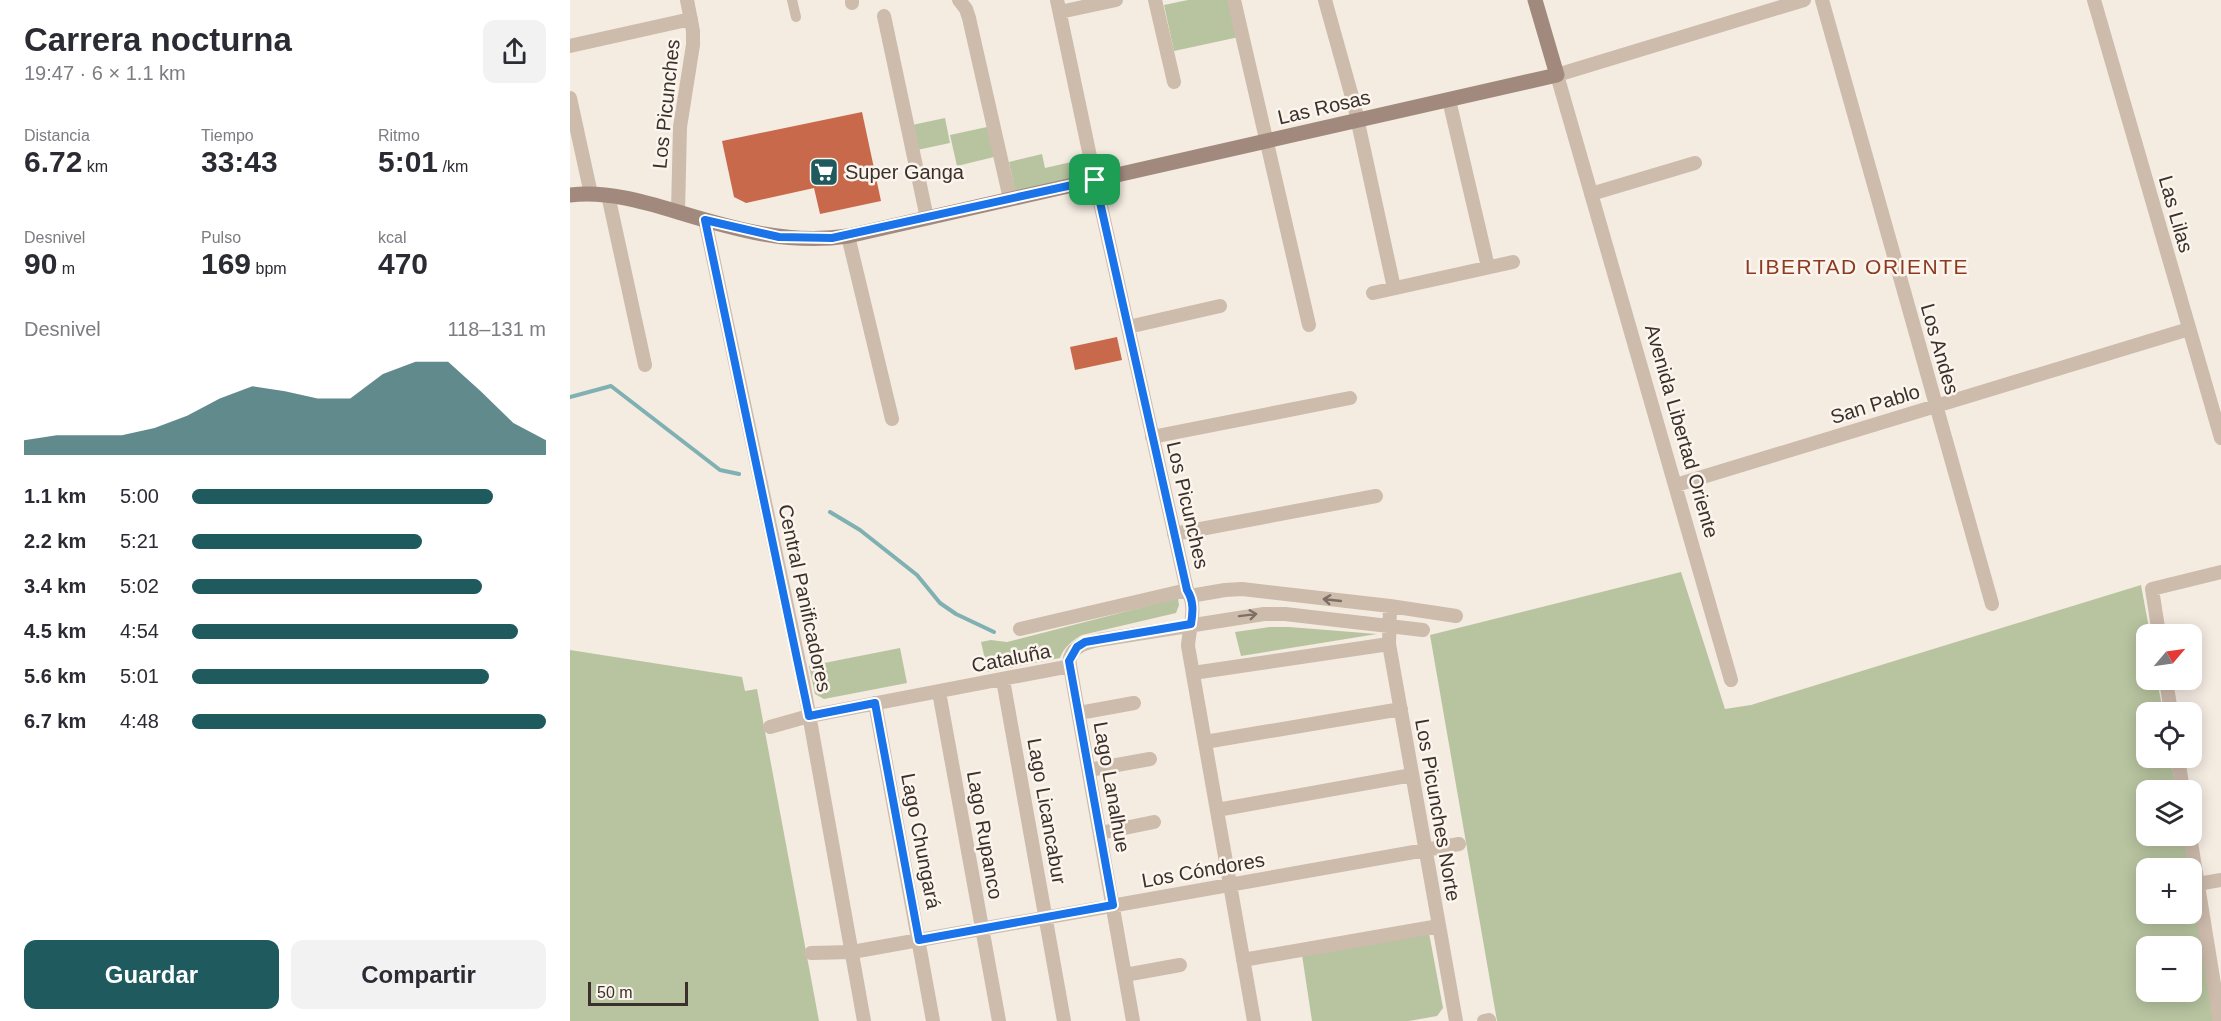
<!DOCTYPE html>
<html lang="es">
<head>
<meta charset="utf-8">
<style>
  body { margin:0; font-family:Arial,sans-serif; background:#f2f2f3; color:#2b2b33; height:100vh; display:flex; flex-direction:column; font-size:22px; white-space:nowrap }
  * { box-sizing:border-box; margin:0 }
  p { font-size:20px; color:#7c7c81 }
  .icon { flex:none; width:33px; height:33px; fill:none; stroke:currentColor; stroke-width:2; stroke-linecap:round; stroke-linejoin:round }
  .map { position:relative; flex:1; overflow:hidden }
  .sheet { display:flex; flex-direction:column; background:#fff; width:570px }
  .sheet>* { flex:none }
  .needle { width:39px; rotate:61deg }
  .tools { position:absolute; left:1566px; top:624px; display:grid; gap:12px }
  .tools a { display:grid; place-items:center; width:66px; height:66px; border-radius:12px; background:#fff; box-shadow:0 3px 15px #0003; font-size:30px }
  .scale { position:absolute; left:18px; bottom:15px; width:100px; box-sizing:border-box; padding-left:6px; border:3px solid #3b302b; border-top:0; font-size:16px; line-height:21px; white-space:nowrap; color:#3b302b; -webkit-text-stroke:4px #fbf5ee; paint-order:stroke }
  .pin { position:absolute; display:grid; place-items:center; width:51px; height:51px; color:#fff; margin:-26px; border-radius:12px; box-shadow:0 3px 9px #0006 }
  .round { display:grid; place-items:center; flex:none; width:63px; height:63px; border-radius:12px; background:#f2f2f3 }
  .summary { display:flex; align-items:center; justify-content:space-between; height:102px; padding:0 24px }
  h1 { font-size:33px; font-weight:600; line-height:45px }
  .stats { display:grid; grid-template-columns:repeat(3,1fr); gap:9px; height:102px; padding:6px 24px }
  .stats div { display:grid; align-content:center }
  .stats b { font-size:30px; font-weight:600 }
  .stats small { font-size:16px; font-weight:400 }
  .stats p { font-size:16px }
  .chart { height:168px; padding:12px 24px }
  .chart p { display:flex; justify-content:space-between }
  .chart svg { width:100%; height:108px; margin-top:6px; fill:#1f5a5e; opacity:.7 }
  .action { display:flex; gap:12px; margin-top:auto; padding:12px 24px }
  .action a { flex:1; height:69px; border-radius:12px; background:#1f5a5e; color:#fff; font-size:24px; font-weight:600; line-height:69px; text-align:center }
  .action a+a { background:#f2f2f3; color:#2b2b33 }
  ul { padding:0 24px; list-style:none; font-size:20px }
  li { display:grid; grid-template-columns:96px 72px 1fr; align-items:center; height:45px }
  li i { height:15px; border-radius:8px; background:#1f5a5e }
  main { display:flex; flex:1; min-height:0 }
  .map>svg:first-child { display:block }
  .green { fill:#b8c4a0; fill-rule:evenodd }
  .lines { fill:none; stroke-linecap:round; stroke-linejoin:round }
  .stream { stroke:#7fb0b2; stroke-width:4 }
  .building { fill:#c8694b }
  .pedestrian { stroke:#cdbbac; stroke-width:10 }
  .minor { stroke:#cdbbac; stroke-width:14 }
  .secondary { stroke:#a18a7d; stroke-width:15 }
  .oneway { stroke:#7d6f65 }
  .route-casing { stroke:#fff; stroke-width:12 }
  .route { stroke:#1a73e8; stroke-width:8 }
  .labels { text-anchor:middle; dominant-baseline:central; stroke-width:5; stroke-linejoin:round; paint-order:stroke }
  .street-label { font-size:20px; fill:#3b302b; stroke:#fbf5ee }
  .poi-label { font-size:20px; fill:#3b302b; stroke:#fbf5ee; text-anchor:start }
  .neighbourhood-label { font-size:21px; letter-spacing:1.5px; fill:#8c3b22; stroke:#fbf5ee }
</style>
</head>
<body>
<main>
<section class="sheet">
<div class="summary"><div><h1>Carrera nocturna</h1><p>19:47 · 6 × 1.1 km</p></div><a class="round"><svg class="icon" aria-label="share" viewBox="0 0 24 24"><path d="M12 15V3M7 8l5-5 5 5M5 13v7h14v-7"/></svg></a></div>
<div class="stats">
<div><p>Distancia</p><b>6.72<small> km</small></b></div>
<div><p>Tiempo</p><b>33:43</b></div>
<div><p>Ritmo</p><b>5:01<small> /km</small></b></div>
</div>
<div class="stats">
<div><p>Desnivel</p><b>90<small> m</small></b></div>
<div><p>Pulso</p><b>169<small> bpm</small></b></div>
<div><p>kcal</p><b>470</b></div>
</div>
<div class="chart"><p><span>Desnivel</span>118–131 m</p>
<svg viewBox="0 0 160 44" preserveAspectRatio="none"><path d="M0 44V38L10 36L20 36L30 36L40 33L50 28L60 21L70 16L80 18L90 21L100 21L110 11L120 6L130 6L140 18L150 31L160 38V44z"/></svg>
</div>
<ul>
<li><b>1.1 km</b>5:00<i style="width:85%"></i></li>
<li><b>2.2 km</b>5:21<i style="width:65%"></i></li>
<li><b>3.4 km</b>5:02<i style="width:82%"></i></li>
<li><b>4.5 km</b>4:54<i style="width:92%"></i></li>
<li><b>5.6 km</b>5:01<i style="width:84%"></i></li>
<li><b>6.7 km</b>4:48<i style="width:100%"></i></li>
</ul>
<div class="action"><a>Guardar</a><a>Compartir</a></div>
</section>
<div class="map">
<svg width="1651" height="1021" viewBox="0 0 1651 1021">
  <rect width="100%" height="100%" fill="#f4ebe1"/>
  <!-- green -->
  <path class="green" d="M618,0H660L669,37L604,51L594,5Z
    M375,118L380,143L347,150L342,125Z
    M417,127L424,157L387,166L380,135Z
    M472,154L475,168L510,160L515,180L446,196L439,162Z
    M1111,572L1155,709L1181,705L1571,585L1580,634H1576V680H1587L1593,712H1576V758H1601L1606,790H1576V836H1614L1620,868H1576V914H1622V880L1646,1021H927L860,635ZM1576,946H1622V992H1576Z
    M608,598L609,605L606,613L512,635C502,641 494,647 490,658L418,672L411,642L421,640L437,642Z
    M700,627H719L807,634L671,656L665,632Z
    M330,648L337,683L254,699L245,694L239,666Z
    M0,650L172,677L175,691L187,689L249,1021H0Z
    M859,933L873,1008L867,1016L839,1021H742L732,955Z"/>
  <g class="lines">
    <!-- stream -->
    <path class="stream" d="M0,397L41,386L150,470L169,474
      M260,512L290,530L347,575L370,603L386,614L424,632"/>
  </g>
  <!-- building -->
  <path class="building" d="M292,112L311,201L250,214L244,188L176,203L164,197L152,141Z
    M547,337L552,360L505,370L500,347Z"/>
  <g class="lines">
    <!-- pedestrian -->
    <path class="pedestrian" d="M222,0L226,17"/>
    <!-- minor -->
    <path class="minor" d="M282,0V3
      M389,0L396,9L399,18L440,199
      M487,0L525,180L617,590C628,607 619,627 618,646L684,1021
      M585,0L604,82
      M664,0L739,325
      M755,0L784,104L824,288
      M1252,0L1422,604
      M1524,0L1651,438
      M490,12L546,0
      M314,16L357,218
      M0,46L121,19
      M0,98L21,194
      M879,100L918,267
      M1021,194L1125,163
      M38,195L75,365
      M108,212L110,127L123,45V31L117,0
      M135,220L233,681L294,1021
      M278,236L322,419
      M803,293L943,262
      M558,327L650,306
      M582,437L780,398
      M1106,485L1619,329
      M604,534L806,496
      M620,596L655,590L672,589L820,606L886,616
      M820,606L819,644L886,1021
      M450,629L617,590
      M1589,634L1582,589L1651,572
      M623,673L819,644
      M433,680L494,1021
      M1161,680L987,75L1234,0
      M1596,680L1601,712
      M369,692L429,1021
      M305,703L363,1021
      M509,713L564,703
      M200,727L239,716L500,666
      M635,742L831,709
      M1608,758L1613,790
      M519,770L580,759
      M647,810L842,775
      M530,833L584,822
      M1620,836L1650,1021
      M1628,884L1651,880
      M241,953L282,952L889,844
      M673,960L869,926
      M555,975L610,965
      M563,1021L500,666C497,648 514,643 529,640L694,614H715L853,630
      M914,1021L919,1020"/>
    <!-- secondary -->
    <path class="secondary" d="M0,195C37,191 72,201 108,212C164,229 219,245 278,236L987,75L965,0"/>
  </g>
  <!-- one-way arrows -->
  <defs><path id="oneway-shaft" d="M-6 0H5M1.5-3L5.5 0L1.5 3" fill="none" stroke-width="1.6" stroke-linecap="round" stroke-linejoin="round" transform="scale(1.5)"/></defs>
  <g class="oneway">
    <use href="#oneway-shaft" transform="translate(762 600) rotate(-174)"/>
    <use href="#oneway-shaft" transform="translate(678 615) rotate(-7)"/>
  </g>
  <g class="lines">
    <!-- route casing -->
    <g class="route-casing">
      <path id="route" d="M525,180L617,590C624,601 623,612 621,624L515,642L507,647L499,661L543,905L349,940L305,703L239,716L135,220L209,237L262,238Z"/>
    </g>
    <!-- route -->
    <use href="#route" class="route"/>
  </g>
  <!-- icons -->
  <defs>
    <g id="supermarket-square" transform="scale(1.5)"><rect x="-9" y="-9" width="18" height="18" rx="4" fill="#1f5a5e" stroke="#fbf5ee"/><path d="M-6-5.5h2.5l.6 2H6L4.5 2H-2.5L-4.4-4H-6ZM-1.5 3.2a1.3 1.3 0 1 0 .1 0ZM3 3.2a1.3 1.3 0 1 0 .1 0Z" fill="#fff"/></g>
  </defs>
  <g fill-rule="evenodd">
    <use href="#supermarket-square" x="254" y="172"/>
  </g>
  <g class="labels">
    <!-- street labels -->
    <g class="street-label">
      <text transform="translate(96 104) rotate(-84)">Los Picunches</text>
      <text transform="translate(754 107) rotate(-13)">Las Rosas</text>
      <text transform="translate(1606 214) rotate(74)">Las Lilas</text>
      <text transform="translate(1370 349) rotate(74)">Los Andes</text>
      <text transform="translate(1305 404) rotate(-17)">San Pablo</text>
      <text transform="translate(1112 431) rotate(74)">Avenida Libertad Oriente</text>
      <text transform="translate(618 505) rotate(77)">Los Picunches</text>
      <text transform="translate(235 598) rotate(78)">Central Panificadores</text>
      <text transform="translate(441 658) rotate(-11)">Cataluña</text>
      <text transform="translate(542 787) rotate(80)">Lago Lanalhue</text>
      <text transform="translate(868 810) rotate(80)">Los Picunches Norte</text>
      <text transform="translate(477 811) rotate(80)">Lago Licancabur</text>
      <text transform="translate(415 835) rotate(80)">Lago Rupanco</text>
      <text transform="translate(351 841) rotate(79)">Lago Chungará</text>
      <text transform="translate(633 870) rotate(-10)">Los Cóndores</text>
    </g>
    <!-- poi labels -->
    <g class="poi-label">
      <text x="275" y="172">Super Ganga</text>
    </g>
    <!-- neighbourhood labels -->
    <g class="neighbourhood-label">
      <text x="1287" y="266">LIBERTAD ORIENTE</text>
    </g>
  </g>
</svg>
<div class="tools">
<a><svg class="needle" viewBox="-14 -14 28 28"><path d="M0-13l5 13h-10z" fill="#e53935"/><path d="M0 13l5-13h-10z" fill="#7c7c81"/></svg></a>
<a><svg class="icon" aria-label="locate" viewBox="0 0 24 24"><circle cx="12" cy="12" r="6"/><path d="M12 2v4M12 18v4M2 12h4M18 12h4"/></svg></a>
<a><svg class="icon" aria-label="layers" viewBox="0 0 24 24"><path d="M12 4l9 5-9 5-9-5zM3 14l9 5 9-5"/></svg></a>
<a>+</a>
<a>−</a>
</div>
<div class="scale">50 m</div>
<div class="pin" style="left:525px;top:180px;background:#1e9e55"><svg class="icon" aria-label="arrive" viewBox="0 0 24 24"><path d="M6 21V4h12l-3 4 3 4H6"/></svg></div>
</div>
</main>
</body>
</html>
